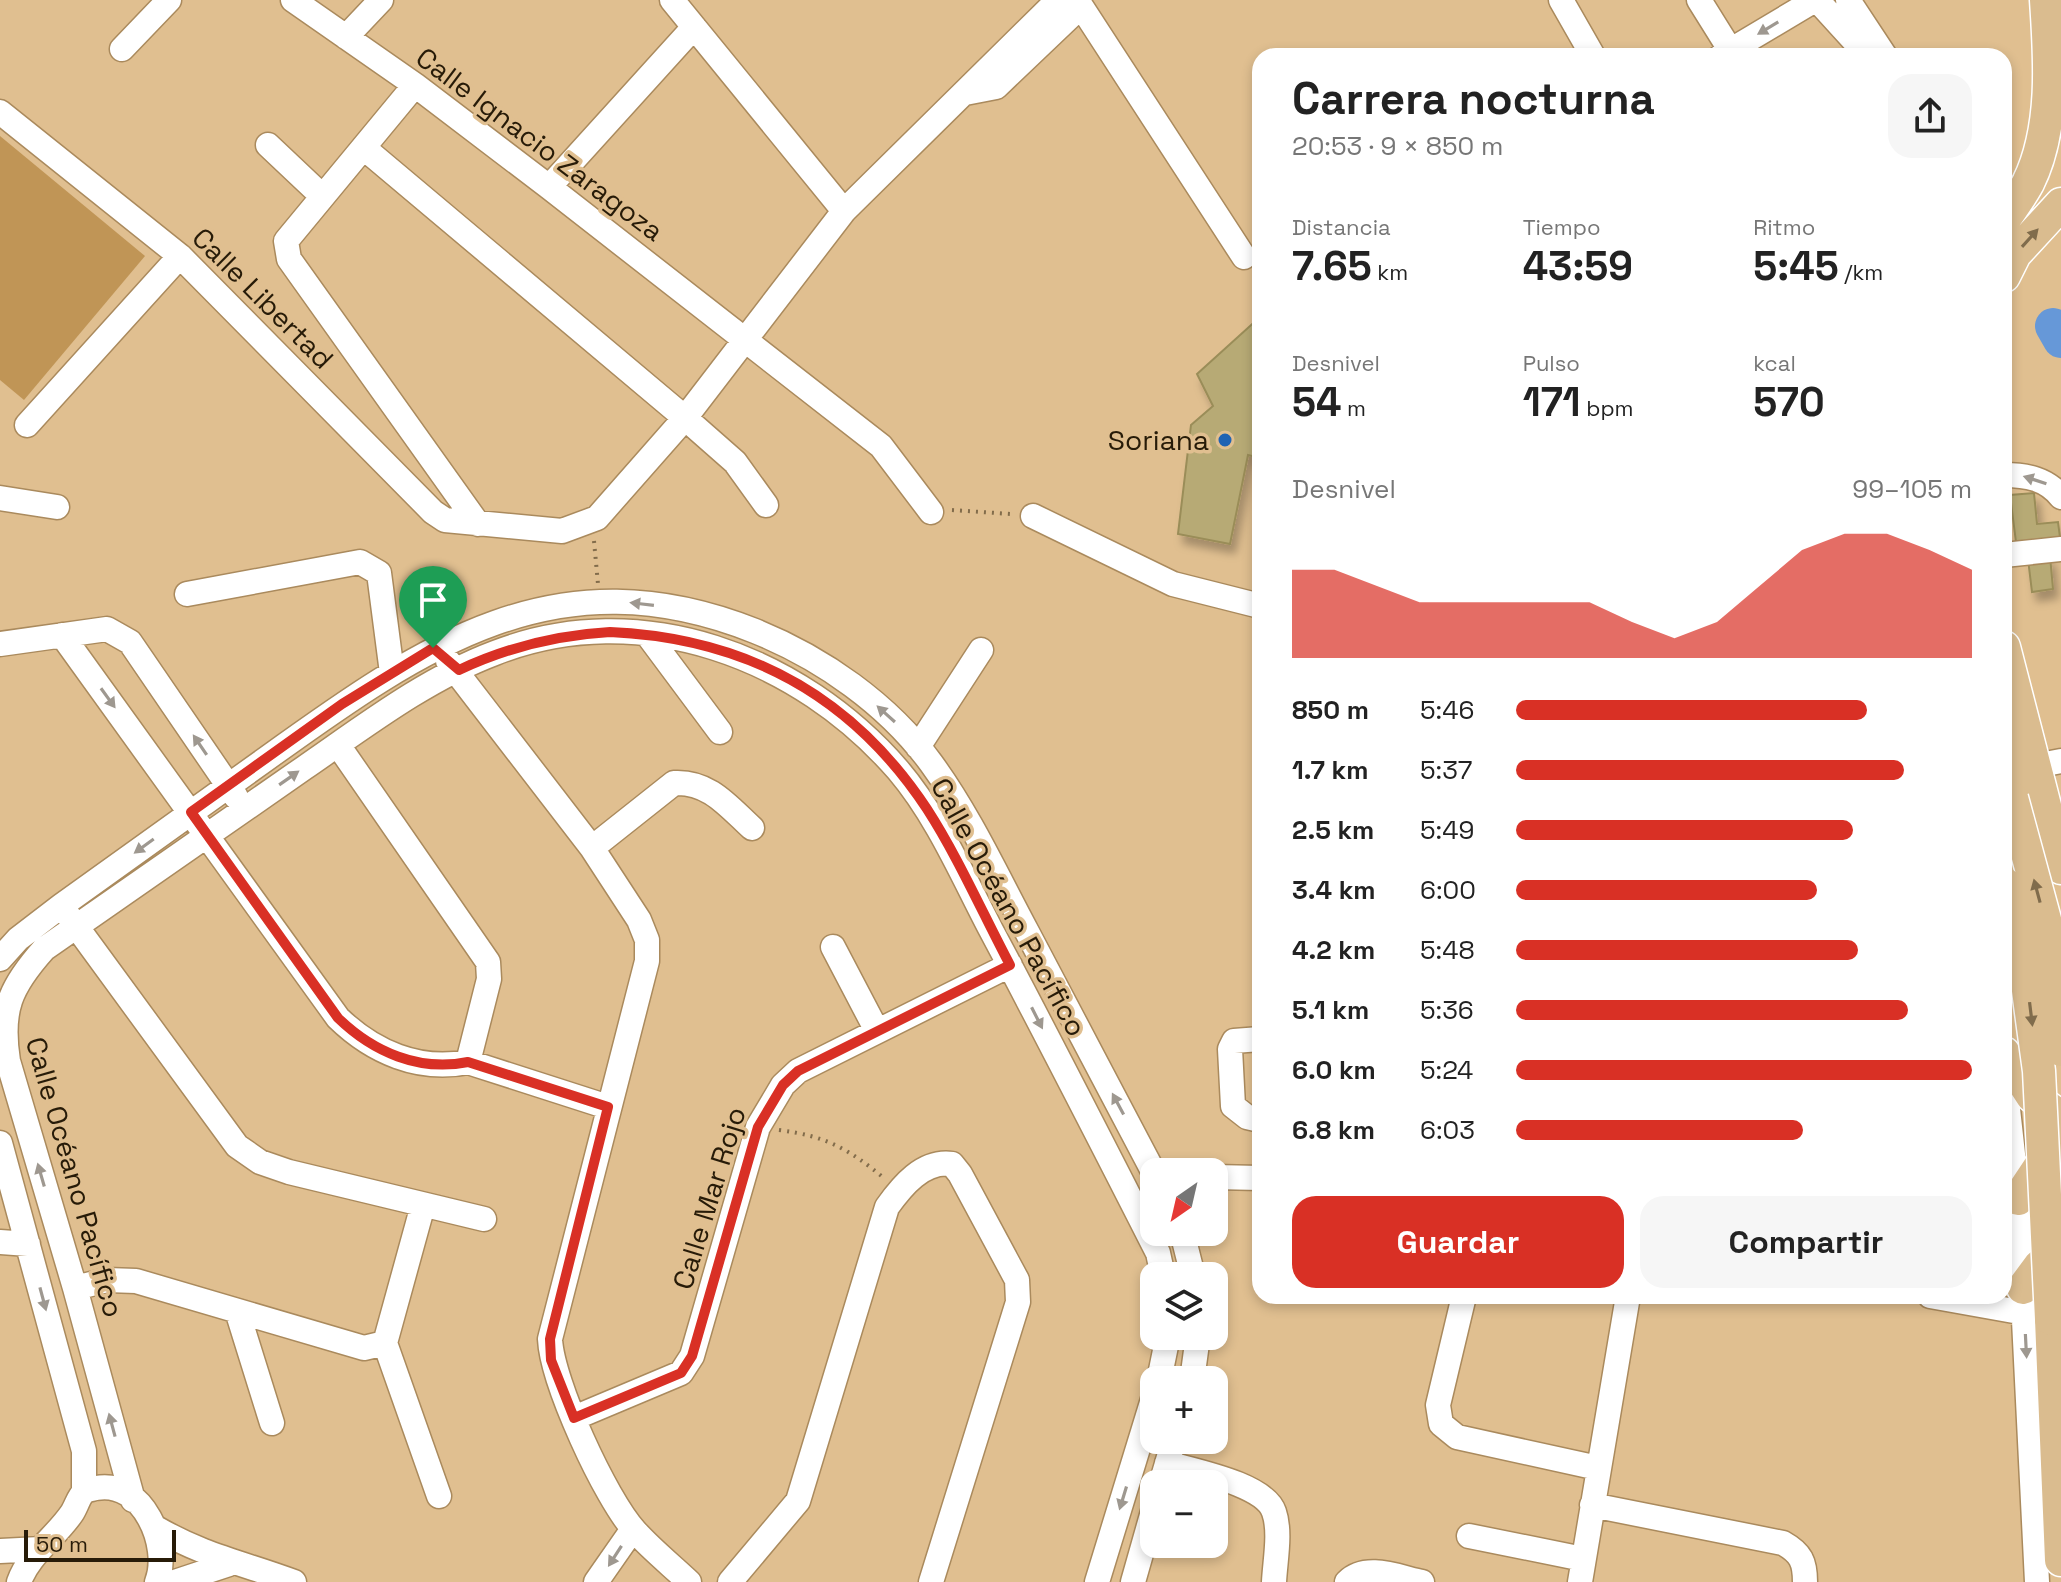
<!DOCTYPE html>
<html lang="es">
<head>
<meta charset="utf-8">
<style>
  body { margin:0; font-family:"Space Grotesk",sans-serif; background:#f6f6f6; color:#222; height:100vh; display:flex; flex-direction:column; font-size:30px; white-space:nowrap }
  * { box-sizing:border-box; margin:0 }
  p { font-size:26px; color:#767676 }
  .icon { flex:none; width:44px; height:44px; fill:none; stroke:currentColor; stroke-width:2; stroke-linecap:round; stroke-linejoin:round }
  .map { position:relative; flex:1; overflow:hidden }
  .panel { position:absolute; left:1252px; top:48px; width:760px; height:1256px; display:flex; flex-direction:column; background:#fff; border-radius:24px; box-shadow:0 4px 12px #0003 }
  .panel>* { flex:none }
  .needle { width:52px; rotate:214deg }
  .controls { position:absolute; left:1140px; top:1158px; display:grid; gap:16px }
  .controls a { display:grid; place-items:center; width:88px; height:88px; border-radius:16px; background:#fff; box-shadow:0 4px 12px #0003; font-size:40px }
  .scale { position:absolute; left:24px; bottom:20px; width:152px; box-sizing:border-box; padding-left:8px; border:4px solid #271b08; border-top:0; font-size:22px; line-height:28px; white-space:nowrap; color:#271b08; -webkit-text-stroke:6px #e0bf90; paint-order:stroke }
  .pin { position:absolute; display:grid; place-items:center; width:68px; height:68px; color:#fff; margin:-82px -34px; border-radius:50% 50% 50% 0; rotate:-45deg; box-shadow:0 0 8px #0007 }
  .pin .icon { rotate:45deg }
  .round { display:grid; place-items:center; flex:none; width:84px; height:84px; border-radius:24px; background:#f6f6f6 }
  .headline { display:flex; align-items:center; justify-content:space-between; height:136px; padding:0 40px }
  h1 { font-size:44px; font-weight:600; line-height:60px }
  .metrics { display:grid; grid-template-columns:repeat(3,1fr); gap:12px; height:136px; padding:8px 40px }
  .metrics div { display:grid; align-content:center }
  .metrics b { font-size:40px; font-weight:600 }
  .metrics small { font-size:22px; font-weight:400 }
  .metrics p { font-size:22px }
  .chart { height:224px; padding:16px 40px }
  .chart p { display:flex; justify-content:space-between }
  .chart svg { width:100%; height:144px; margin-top:8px; fill:#d93025; opacity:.7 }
  .primary-button { display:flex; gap:16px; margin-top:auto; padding:16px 40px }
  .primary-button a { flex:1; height:92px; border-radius:24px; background:#d93025; color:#fff; font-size:32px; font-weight:600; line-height:92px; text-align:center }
  .primary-button a+a { background:#f6f6f6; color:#222 }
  ul { padding:0 40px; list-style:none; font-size:26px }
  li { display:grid; grid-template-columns:128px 96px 1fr; align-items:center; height:60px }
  li i { height:20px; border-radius:10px; background:#d93025 }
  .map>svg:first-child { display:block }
  .green { fill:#c09556 }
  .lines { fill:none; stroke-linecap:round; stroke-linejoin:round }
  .river { stroke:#6698d8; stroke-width:36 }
  .building { fill:#b7aa75; stroke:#9a8d59; stroke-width:2; filter:url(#shadow) }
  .minor-casing { stroke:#aa8a5d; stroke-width:27 }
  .major-casing { stroke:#fff; stroke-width:35 }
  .path { stroke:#826c4b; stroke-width:4; stroke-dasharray:2 6; stroke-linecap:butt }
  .minor { stroke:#fff; stroke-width:24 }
  .major { stroke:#dabc8f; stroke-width:32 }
  .major-bridge-casing { stroke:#fff; stroke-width:35; stroke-linecap:butt }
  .major-bridge { stroke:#dabc8f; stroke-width:32 }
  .oneway { fill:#9e9890 }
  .oneway2 { fill:#806c4c }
  .route-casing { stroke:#fff; stroke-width:16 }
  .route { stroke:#d93025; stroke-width:10 }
  .poi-dot { fill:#2063b3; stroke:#e0bf90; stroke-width:3 }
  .labels { text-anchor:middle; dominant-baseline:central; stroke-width:7; stroke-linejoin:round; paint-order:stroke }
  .street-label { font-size:28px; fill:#271b08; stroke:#e0bf90 }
  .poi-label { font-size:28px; fill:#271b08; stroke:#e0bf90; text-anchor:end }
</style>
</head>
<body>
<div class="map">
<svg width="2061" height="1582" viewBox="0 0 2061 1582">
  <defs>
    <filter id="shadow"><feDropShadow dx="5" dy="9" stdDeviation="4" flood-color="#0004"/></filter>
  </defs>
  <rect width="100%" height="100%" fill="#e0bf90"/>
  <!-- green -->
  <path class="green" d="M0,136L145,256L24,400L0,380Z"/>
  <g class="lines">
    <!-- river -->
    <path class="river" d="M2053,326L2061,340"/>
  </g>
  <!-- building -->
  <path class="building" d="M1260,317V458L1248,455L1230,544L1178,534L1191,425L1213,406L1197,374Z
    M2034,493L2037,524L2058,522L2061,545L2017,550L2010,495Z
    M2050,556L2053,589L2032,592L2028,559Z"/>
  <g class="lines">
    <!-- minor casing -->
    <g class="minor-casing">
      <path id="minor" d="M293,0L415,85L549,187L881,446L931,512
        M672,0L844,211
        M1077,0L1244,257
        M1561,0L1593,56
        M1699,0L1734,56
        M1817,0L1868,56
        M1848,0L1885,56
        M346,37L381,0
        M122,49L169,0
        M1721,56L1815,0
        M415,85L286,241L289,259L478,524
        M965,93L996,87L1081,6
        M0,112L180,256L433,512L445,520L562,531L597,518L685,418L844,211L1058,0
        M268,145L322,196
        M364,148L685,418L735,462L766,505
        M549,187L694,27
        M27,425L180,256
        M2004,475C2027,475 2047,479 2061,497
        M0,498L57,507
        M1033,516L1173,584L1260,606
        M2004,555L2061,549
        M187,594L360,562L379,573L392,673
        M647,634L720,732
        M62,635L338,1018C373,1052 419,1072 468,1062L608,1107
        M0,644L107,629L130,642L236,797
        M448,661L592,848L639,920L647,940V961L550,1339C552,1382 605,1498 635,1531C651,1549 671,1565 689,1582
        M338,745L488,962L489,979L468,1062
        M918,747L981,650
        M2035,766L2061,761
        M592,848L674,783C709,781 728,806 752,828
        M68,915L237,1146L260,1162L289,1172L484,1219
        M833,947L877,1031
        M0,959L18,939L61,906C129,857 198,808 266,759C423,646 556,552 755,631C822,658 888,704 931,763C969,815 996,874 1026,930C1069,1011 1111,1092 1154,1173
        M1260,1039L1234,1041L1230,1049L1233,1106L1247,1117L1260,1120
        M2004,1073L2018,1199L2037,1582
        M0,1143L84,1451V1492
        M1214,1177L1260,1178
        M1182,1232L1193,1276
        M0,1242L28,1244
        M75,1288L107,1280L136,1281L364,1348L385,1343
        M1464,1296L1438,1405L1441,1424L1457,1437L1598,1468
        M1930,1296L2025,1313
        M238,1314L272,1423
        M385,1343L439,1496
        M385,1343L423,1205
        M1159,1380L1168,1336
        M1192,1380L1198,1336
        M574,1418L681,1373L692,1356L758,1127L783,1085L798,1071L1010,965
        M1167,1463C1194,1471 1265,1484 1274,1512C1281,1532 1275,1561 1274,1582
        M1161,1484L1174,1440
        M133,1500L75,1288L8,1061C0,1010 10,987 44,949C131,889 217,828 304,768C365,726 426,679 495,653C641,596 800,657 898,770C938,817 963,877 991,930C1048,1037 1103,1145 1158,1253L1163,1276
        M1592,1505L1783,1543C1801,1553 1805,1562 1805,1582
        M156,1528C204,1556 243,1563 294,1582
        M1469,1536L1583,1559
        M0,1551L40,1549
        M19,1582C29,1554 55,1538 72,1513C76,1507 79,1496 84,1492C88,1489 92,1489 96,1488C143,1479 171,1546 157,1582
        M175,1582L229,1564
        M596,1582L633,1529
        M730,1582L798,1501L887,1207C902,1186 923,1160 952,1164L960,1174L1017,1280L1018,1302L931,1582
        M1097,1582L1154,1396
        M1133,1582L1154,1508
        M1347,1582C1366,1563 1398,1577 1422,1582
        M1580,1582L1628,1296"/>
    </g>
    <!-- major casing -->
    <g class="major-casing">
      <path id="major" d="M2004,220C2012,208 2021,196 2028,183C2055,129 2050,58 2046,0
        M2004,276L2015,254L2061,204
        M2004,647L2061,868
        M2004,728L2011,762L2012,798
        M2004,1053L2032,1096L2061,1117
        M2018,1199L2046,1157L2061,1144
        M2023,1288L2040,1265L2061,1258
        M2051,1319L2061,1560"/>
    </g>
    <!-- path -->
    <path class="path" d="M952,510L1011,514
      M594,541L598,584
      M779,1130C826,1136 849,1149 885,1179"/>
    <!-- minor -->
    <use href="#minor" class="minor"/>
    <!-- major -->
    <use href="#major" class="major"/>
    <!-- major-bridge casing -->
    <g class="major-bridge-casing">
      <path id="major-bridge" d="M2012,798L2047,927L2061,1050
        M2004,883L2024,961L2039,1071L2051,1319"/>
    </g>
    <!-- major-bridge -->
    <use href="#major-bridge" class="major-bridge"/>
  </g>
  <!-- one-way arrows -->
  <defs><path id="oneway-solid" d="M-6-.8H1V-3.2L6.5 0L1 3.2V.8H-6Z" transform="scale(2)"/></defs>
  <g class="oneway">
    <use href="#oneway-solid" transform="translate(1768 28) rotate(149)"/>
    <use href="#oneway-solid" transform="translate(2035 480) rotate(-162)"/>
    <use href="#oneway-solid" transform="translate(642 604) rotate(-173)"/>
    <use href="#oneway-solid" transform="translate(108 698) rotate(54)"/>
    <use href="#oneway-solid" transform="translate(886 714) rotate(-138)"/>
    <use href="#oneway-solid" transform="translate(200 745) rotate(-124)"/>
    <use href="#oneway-solid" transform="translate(289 778) rotate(-35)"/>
    <use href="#oneway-solid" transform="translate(144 846) rotate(144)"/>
    <use href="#oneway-solid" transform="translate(1037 1018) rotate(63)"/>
    <use href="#oneway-solid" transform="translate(1118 1104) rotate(-118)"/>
    <use href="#oneway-solid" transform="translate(41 1175) rotate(-106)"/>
    <use href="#oneway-solid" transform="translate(43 1299) rotate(75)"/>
    <use href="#oneway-solid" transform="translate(2026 1346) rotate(87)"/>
    <use href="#oneway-solid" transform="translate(112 1425) rotate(-105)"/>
    <use href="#oneway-solid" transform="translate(1123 1498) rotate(107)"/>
    <use href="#oneway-solid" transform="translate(615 1556) rotate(123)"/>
  </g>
  <g class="oneway2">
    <use href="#oneway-solid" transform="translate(2030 238) rotate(-48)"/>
    <use href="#oneway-solid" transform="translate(2037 891) rotate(-105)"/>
    <use href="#oneway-solid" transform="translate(2031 1014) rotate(83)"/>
  </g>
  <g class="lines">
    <!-- route casing -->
    <g class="route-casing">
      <path id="route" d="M610,632C745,638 851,694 927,809C958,857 983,914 1010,965L798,1071L783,1085L758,1127L692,1356L681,1373L574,1418L551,1360L550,1339L608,1107L468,1062C419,1072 373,1052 338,1018L191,812L342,704L433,648L459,670C508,647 556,635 610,632Z"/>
    </g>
    <!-- route -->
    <use href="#route" class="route"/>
  </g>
  <!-- markers -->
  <circle class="poi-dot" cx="1225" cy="440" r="8"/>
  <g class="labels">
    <!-- street labels -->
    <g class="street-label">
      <text transform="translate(540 144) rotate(37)">Calle Ignacio Zaragoza</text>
      <text transform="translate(263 298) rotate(45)">Calle Libertad</text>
      <text transform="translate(1009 907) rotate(61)">Calle Océano Pacífico</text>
      <text transform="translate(75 1177) rotate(74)">Calle Océano Pacífico</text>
      <text transform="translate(709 1198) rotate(-73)">Calle Mar Rojo</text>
    </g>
    <!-- poi labels -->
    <g class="poi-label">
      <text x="1209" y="440">Soriana</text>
    </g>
  </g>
</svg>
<div class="controls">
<a><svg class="needle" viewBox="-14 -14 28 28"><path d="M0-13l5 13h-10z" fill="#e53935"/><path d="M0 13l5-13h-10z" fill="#767676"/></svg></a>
<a><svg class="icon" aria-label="layers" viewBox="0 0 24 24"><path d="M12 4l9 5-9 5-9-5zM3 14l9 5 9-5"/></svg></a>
<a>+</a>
<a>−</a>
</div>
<div class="scale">50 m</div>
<div class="pin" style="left:433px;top:648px;background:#1e9e55"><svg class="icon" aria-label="arrive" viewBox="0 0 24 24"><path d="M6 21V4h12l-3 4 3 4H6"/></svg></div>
<section class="panel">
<div class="headline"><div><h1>Carrera nocturna</h1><p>20:53 · 9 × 850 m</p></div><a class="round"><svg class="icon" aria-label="share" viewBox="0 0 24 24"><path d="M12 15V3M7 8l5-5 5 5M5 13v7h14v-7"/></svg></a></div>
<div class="metrics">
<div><p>Distancia</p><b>7.65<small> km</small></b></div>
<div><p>Tiempo</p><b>43:59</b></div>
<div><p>Ritmo</p><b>5:45<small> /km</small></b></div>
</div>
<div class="metrics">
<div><p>Desnivel</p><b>54<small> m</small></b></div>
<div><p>Pulso</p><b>171<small> bpm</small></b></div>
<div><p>kcal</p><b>570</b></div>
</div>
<div class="chart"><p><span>Desnivel</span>99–105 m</p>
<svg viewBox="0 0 160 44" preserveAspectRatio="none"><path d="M0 44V17L10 17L20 22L30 27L40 27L50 27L60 27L70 27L80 33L90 38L100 33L110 22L120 11L130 6L140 6L150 11L160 17V44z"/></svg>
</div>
<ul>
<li><b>850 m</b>5:46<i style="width:77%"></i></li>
<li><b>1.7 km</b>5:37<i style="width:85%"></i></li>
<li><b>2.5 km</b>5:49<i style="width:74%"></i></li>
<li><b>3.4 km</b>6:00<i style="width:66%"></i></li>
<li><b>4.2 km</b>5:48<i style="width:75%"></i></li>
<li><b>5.1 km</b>5:36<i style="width:86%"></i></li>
<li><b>6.0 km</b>5:24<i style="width:100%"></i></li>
<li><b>6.8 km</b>6:03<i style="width:63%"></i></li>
</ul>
<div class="primary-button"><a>Guardar</a><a>Compartir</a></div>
</section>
</div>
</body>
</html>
